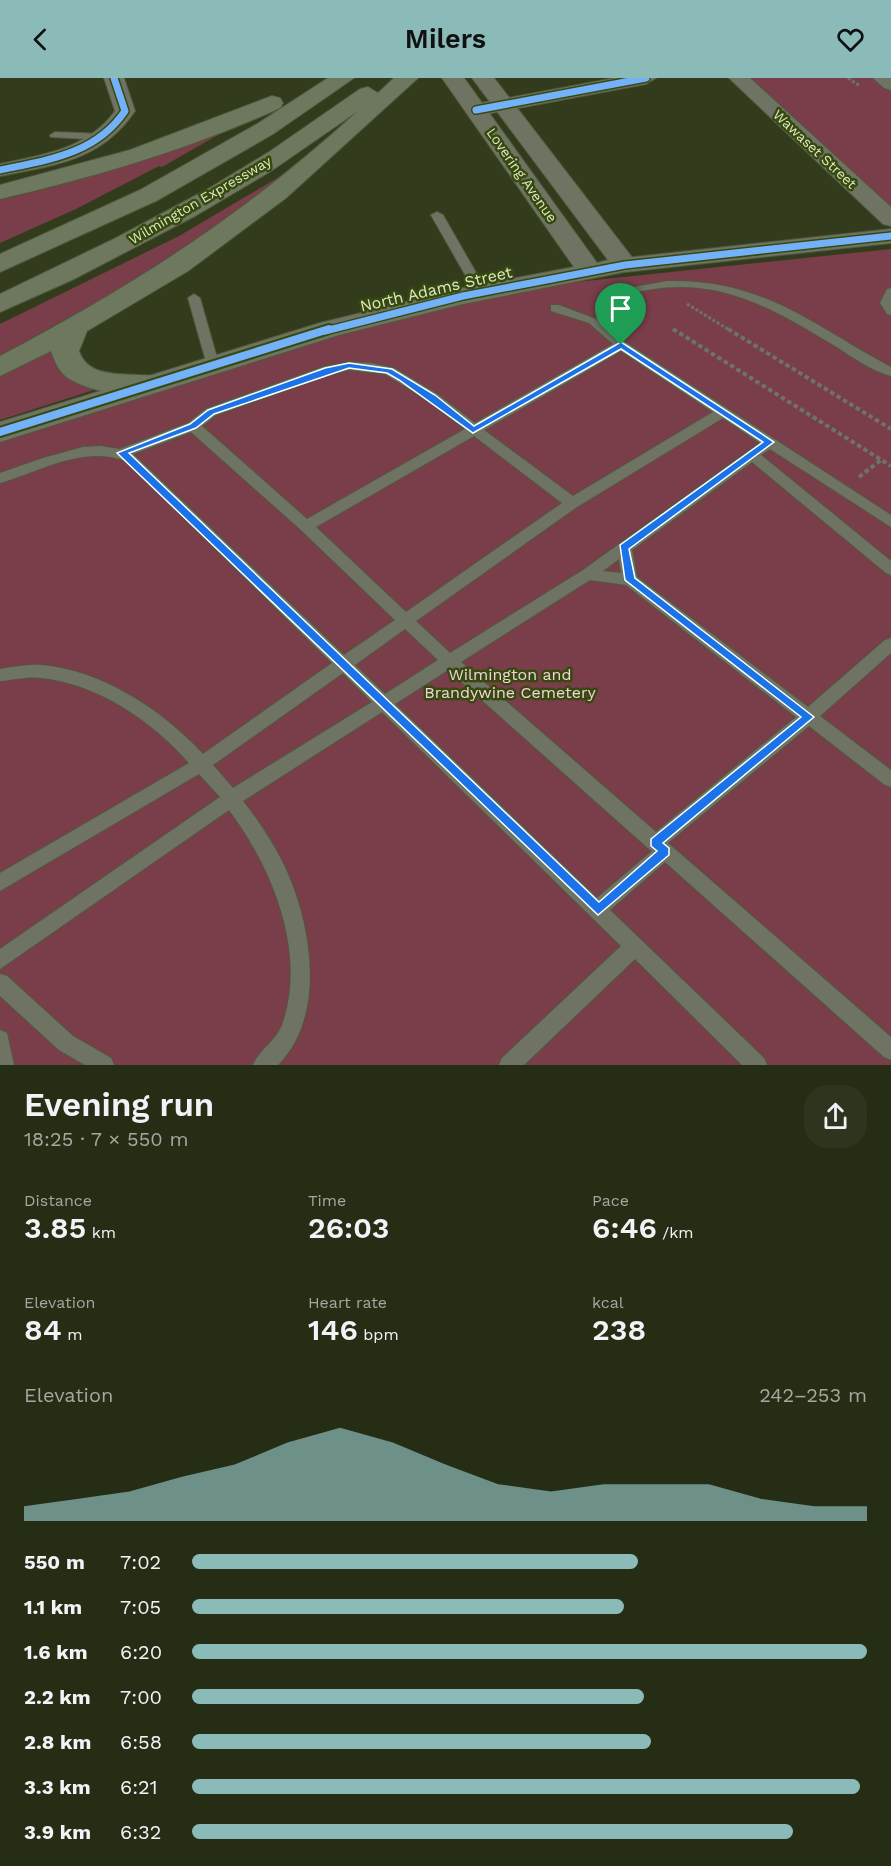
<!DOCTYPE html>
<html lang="en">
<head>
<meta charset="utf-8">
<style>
  body { margin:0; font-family:"Work Sans",sans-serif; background:#2e351e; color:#f1f3f6; height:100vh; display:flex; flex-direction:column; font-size:22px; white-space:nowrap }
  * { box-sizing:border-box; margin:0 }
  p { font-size:20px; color:#a4a8a0 }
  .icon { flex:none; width:33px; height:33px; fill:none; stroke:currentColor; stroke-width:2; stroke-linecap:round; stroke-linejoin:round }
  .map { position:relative; height:987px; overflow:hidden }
  .sheet { display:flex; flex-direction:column; background:#262d15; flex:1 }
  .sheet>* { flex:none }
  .pin { position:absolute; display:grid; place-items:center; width:51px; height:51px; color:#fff; margin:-62px -26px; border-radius:50% 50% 50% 0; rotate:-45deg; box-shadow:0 0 6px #0007 }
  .pin .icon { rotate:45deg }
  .round { display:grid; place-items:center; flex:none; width:63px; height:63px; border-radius:24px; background:#2e351e }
  .summary { display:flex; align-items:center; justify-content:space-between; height:102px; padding:0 24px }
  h1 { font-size:33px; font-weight:600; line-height:45px }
  .figures { display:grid; grid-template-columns:repeat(3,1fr); gap:9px; height:102px; padding:6px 24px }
  .figures div { display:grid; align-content:center }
  .figures b { font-size:30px; font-weight:600 }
  .figures small { font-size:16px; font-weight:400 }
  .figures p { font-size:16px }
  .chart { height:168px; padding:12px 24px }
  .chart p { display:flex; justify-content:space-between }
  .chart svg { width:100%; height:108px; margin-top:6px; fill:#8bbbb9; opacity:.7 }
  ul { padding:0 24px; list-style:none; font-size:20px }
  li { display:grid; grid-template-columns:96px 72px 1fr; align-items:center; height:45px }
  li i { height:15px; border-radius:8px; background:#8bbbb9 }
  header { display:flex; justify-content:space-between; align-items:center; height:78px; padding:0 24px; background:#8bbbb9; color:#111; font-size:27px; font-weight:600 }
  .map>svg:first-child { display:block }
  .green { fill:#793e4a }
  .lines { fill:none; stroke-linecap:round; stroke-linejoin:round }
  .lane-casing { stroke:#50593d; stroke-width:2 }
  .street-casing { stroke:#50593d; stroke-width:2 }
  .secondary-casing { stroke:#50593d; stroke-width:2 }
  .highway-casing { stroke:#50593d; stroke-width:2 }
  .path-far1 { stroke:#6e7363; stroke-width:3; stroke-dasharray:3 2; stroke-linecap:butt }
  .path { stroke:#6e7363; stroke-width:4; stroke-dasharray:4.5 3; stroke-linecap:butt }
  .lane { fill:#6e7364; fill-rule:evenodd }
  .street { fill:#6e7364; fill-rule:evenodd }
  .secondary { fill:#6e7461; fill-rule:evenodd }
  .highway { fill:#6e785f; fill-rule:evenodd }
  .cycleway-far1-casing { stroke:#38490f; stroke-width:10 }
  .cycleway-casing { stroke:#38490f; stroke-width:12 }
  .cycleway-far1 { stroke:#73b2f8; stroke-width:7 }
  .cycleway { stroke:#73b2f8; stroke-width:8 }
  .route { fill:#1a73e8; stroke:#fff; stroke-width:1.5; fill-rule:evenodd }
  .labels { text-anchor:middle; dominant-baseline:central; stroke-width:5; stroke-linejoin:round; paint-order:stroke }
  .far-street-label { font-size:14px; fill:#dbeac4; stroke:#38490f }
  .street-label { font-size:16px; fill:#dbeac4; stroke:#38490f }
  .park-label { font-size:16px; fill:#efd5da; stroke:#38490f }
</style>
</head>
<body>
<header><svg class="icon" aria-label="back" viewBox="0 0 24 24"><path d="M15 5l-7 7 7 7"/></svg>Milers<svg class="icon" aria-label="heart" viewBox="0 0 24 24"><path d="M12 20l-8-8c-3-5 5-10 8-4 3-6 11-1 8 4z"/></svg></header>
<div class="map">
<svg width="891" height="987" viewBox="0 0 891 987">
  <rect width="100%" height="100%" fill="#323c1c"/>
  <!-- green -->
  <path class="green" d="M739,0H891V141Z
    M244,42L162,89L159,88L76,131L0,165V122C84,103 164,75 244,42Z
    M284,96L235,138L120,211L0,278V246L179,158Z
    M891,171V987H0V359L248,278L529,209Z
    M51,271C58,298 77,300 100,310L0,342V299Z"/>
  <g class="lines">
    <!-- lane casing -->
    <g class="lane-casing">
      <path id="lane" d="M55,54L105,56L110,59L105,62L51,59L50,57Z
        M437,134L443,137L487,214L485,217L481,218L475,214L431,137Z
        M667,203C764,201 810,246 891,289V298C870,293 849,276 830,265C761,223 705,193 622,218L611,237L619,257L625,264L891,437V449L770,371L761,377L891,483V497L886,495L752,384L632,472L637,499L808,629L885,562L891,560V575L820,638L891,692V709L885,707L809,648L668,765L891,959V982L884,979L665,784L610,832L764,980L767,987H742L635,881L524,987H499L502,980L621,868L382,634L243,723C258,742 272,763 283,785C311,843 328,936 278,987H253C259,972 276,963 282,947C308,875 272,789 229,732L0,891V871L220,719L199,696L0,813V795L189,685C152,643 98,606 42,600C29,598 13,602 0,603V591C13,589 28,586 41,587C102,592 162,632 203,676L332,585L126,383C83,367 41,393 0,405V395L43,380L83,369L100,368L120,371L188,345L206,331L323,289L349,284L370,285L394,290L437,316L475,345L613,266L589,245L551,233V227H559L601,243L599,237L613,213ZM621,273L713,334L573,418L484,352ZM349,292L385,296L427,322L465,351L307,441L202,348L216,337L331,296ZM723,340L760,365L583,492L450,575L416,543L577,429ZM191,354L301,452L395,542L344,577L133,376ZM474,358L562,425L406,534L316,449ZM619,481L621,495L603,493ZM590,502L626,507L796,639L656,754L461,584ZM405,551L438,582L385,616L355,587ZM448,592L649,771L652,773L597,820L395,626ZM343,595L372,624L233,710L213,687Z
        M891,210V237L887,236L880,225L887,211Z
        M194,216L200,220L219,287L218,290H208L207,287L188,220Z
        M0,896L7,898L73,958L111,980L114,987H85L59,972L0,918Z
        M0,952L7,955L14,987H0Z"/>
    </g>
    <!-- street casing -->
    <g class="street-casing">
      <path id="street" d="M104,0H124L135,33C101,83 55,87 0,98V86C42,77 88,71 115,33Z
        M615,0H656L646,6L476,38L469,36L466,32L469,28L476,26Z
        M729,0H750L891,129V148L883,146Z
        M873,0H891V12L884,10Z
        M891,151V165L625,194L617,192L613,187L617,182L625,180Z"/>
    </g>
    <!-- secondary casing -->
    <g class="secondary-casing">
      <path id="secondary" d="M442,0H464L597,185L608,182L472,0H494L634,182L638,187L634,192L463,226L339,257L0,364V344L320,245L463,210L574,189Z"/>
    </g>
    <!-- highway casing -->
    <g class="highway-casing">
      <path id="highway" d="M328,0H354L273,56L158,122L0,194V176L140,112L257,46Z
        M394,0H418L286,120L188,193L87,253L79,273C90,306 137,292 164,300L168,306L164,312C137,320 92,316 68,300C59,294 55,284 51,273L0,298V278C135,207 245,136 358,33L271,93L195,138L72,202L0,234V216L116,160L208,111L269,74L360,11L368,9L378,15Z
        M272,18L280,20L283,25L280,30C190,71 96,99 0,121V107L130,72Z"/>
    </g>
    <!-- path-far1 -->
    <path class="path-far1" d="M848,0L860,8
      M687,226L731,253
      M673,251L676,253"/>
    <!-- path -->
    <path class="path" d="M673,251L891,388
      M728,251L891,351
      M859,399L881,382"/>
    <!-- lane -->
    <use href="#lane" class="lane"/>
    <!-- street -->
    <use href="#street" class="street"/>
    <!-- secondary -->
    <use href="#secondary" class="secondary"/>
    <!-- highway -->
    <use href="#highway" class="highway"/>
    <!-- cycleway-far1 casing -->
    <g class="cycleway-far1-casing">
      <path id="cycleway-far1" d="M476,32L646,0
        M0,92C48,82 96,76 125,33L114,0
        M325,253L463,218L625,187L891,158"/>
    </g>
    <!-- cycleway casing -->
    <g class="cycleway-casing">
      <path id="cycleway" d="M0,354L329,251"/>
    </g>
    <!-- cycleway-far1 -->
    <use href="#cycleway-far1" class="cycleway-far1"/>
    <!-- cycleway -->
    <use href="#cycleway" class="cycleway"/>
  </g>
  <!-- route -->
  <path class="route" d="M621,264L774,364L629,471L635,500L814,639L663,765L669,770V777L598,837L117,375L190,346L208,332L325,290L349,285L392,291L435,317L474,348ZM621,271L763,364L620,467L625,502L801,639L651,761V768L657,773L599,824L129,375L196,350L214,336L349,290L387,295L399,302L473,355Z"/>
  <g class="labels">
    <!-- far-street labels -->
    <g class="far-street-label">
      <text transform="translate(815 71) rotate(43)">Wawaset Street</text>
      <text transform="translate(522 97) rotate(55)">Lovering Avenue</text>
      <text transform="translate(200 122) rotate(-30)">Wilmington Expressway</text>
    </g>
    <!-- street labels -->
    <g class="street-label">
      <text transform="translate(436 211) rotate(-13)">North Adams Street</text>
    </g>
    <!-- park labels -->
    <g class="park-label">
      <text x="510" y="596">Wilmington and<tspan x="510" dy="18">Brandywine Cemetery</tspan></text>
    </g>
  </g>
</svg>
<div class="pin" style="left:621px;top:267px;background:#1e9e55"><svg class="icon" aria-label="arrive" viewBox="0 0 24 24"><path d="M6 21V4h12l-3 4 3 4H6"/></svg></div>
</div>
<section class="sheet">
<div class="summary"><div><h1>Evening run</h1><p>18:25 · 7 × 550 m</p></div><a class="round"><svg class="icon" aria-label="share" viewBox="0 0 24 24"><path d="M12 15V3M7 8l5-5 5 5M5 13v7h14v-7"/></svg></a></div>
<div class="figures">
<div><p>Distance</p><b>3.85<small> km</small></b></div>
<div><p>Time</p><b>26:03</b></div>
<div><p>Pace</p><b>6:46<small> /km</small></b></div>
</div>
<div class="figures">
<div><p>Elevation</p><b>84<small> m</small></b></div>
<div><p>Heart rate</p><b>146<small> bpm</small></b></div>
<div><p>kcal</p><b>238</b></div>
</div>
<div class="chart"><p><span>Elevation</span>242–253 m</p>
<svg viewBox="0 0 160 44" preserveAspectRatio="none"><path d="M0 44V38L10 35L20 32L30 26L40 21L50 12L60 6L70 12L80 21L90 29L100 32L110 29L120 29L130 29L140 35L150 38L160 38V44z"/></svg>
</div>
<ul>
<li><b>550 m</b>7:02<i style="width:66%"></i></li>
<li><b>1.1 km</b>7:05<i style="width:64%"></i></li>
<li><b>1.6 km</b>6:20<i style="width:100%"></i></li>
<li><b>2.2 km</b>7:00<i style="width:67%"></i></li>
<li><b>2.8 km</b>6:58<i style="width:68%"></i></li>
<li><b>3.3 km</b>6:21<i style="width:99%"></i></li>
<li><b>3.9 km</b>6:32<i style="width:89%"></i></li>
</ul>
</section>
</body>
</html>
